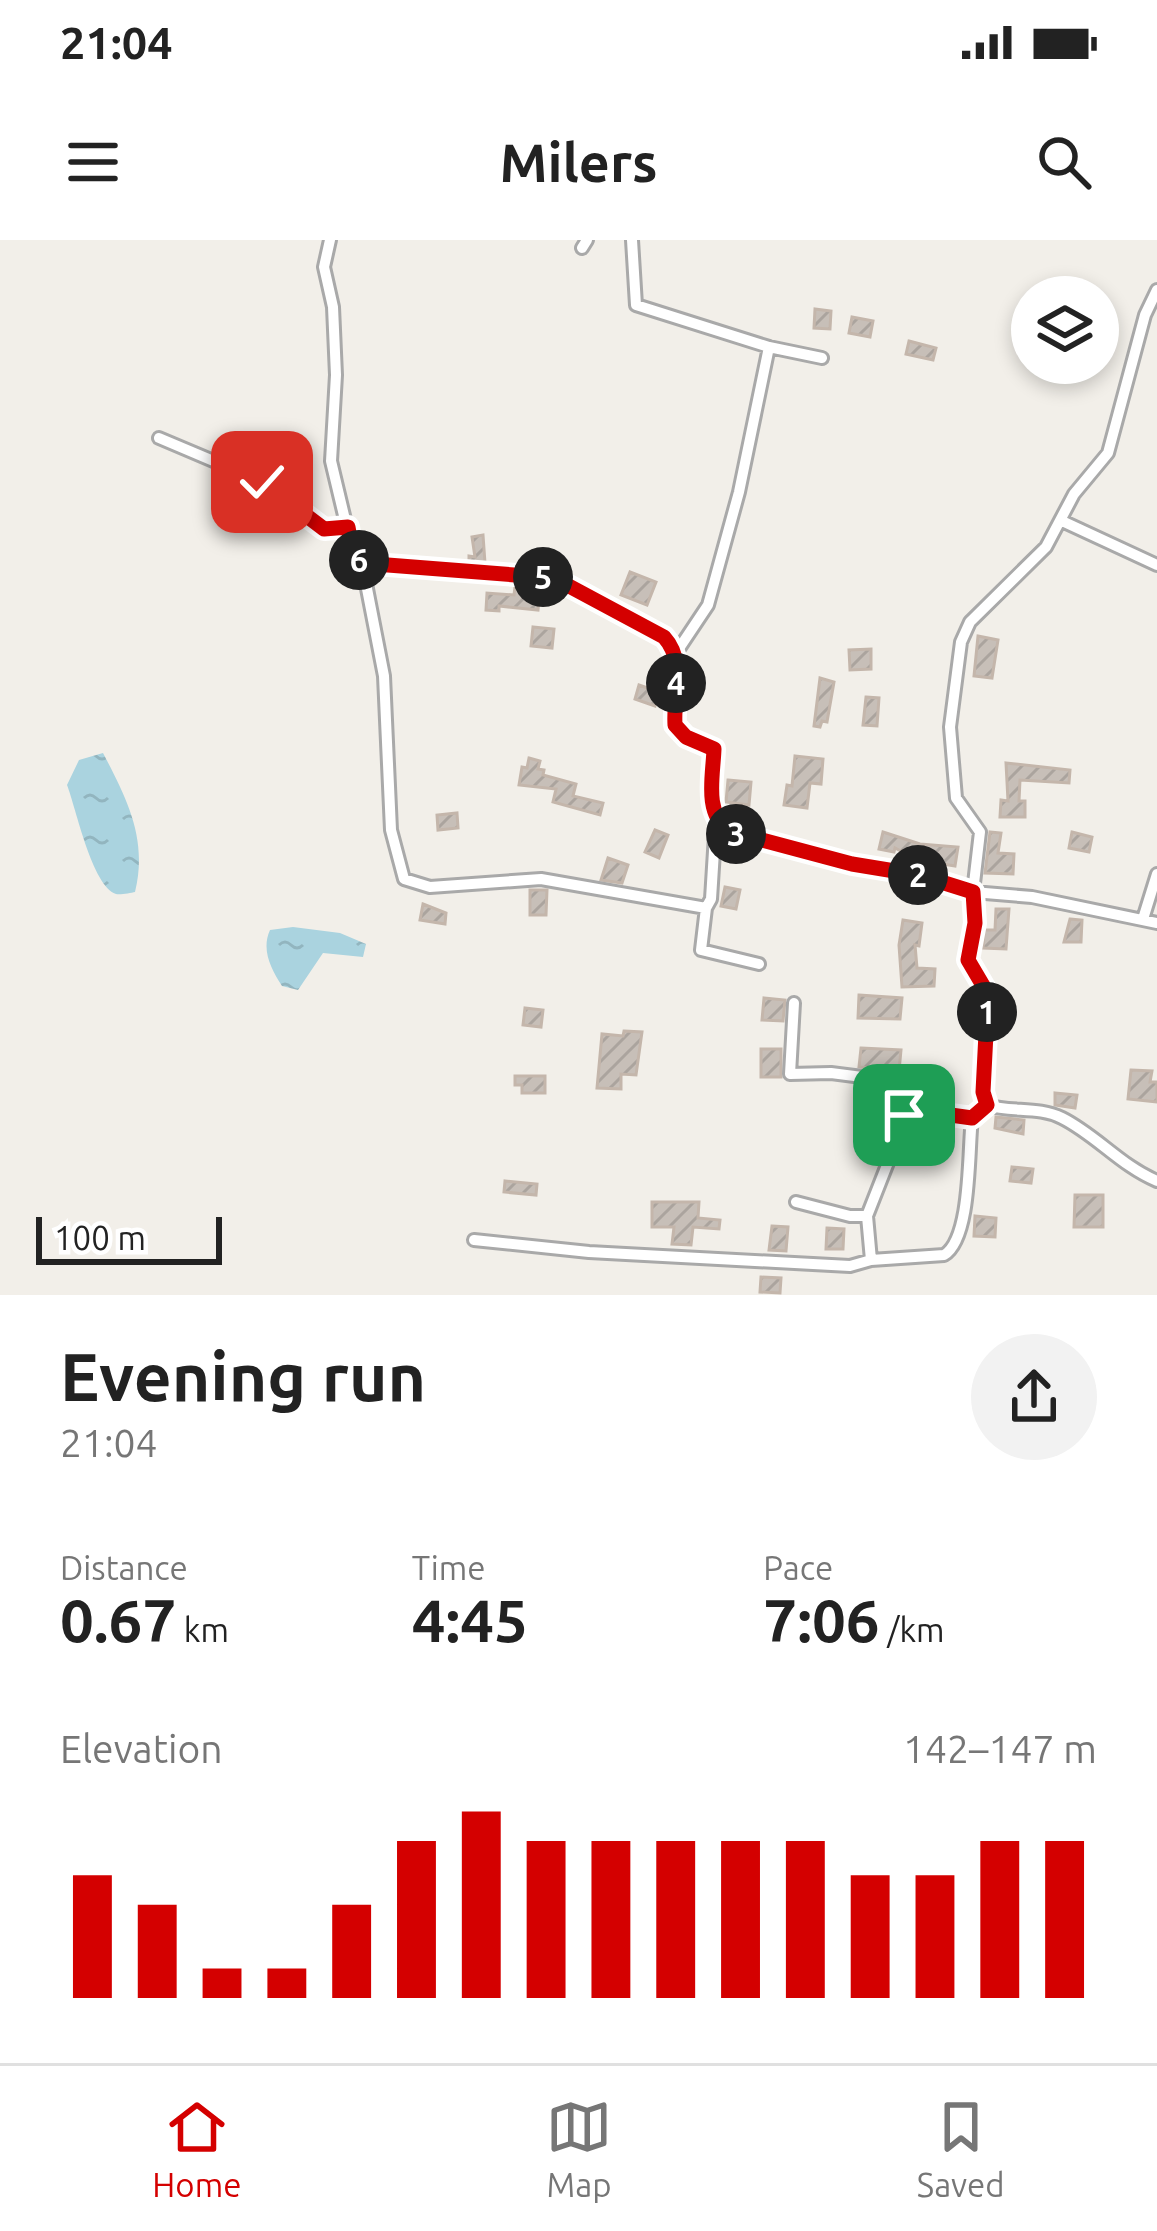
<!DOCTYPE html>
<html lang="en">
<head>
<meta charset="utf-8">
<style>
  body { margin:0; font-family:Ubuntu,sans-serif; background:#f2f2f2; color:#222; height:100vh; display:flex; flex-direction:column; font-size:45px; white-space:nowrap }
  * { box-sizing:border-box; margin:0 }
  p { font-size:39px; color:#767676 }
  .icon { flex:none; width:66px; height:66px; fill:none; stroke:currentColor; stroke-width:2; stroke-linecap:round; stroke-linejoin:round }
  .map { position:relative; height:1055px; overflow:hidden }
  .drawer { display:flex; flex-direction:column; background:#fff; flex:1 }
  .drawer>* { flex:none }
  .tools { position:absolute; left:1011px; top:36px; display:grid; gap:24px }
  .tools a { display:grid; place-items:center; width:108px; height:108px; border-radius:50%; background:#fff; box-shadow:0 6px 18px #0003; font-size:60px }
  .scale { position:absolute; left:36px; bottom:30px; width:186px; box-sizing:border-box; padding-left:12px; border:6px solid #222; border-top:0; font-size:33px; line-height:42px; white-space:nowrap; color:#222; -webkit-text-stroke:9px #fff; paint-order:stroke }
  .pin { position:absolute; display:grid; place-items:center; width:102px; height:102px; color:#fff; margin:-51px; border-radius:24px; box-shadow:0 6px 18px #0006 }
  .km { position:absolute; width:60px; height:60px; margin:-30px; border-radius:50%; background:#222; color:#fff; font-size:33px; line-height:60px; text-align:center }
  .round { display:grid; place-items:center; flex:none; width:126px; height:126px; border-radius:63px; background:#f2f2f2 }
  .overview { display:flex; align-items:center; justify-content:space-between; height:204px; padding:0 60px }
  h1 { font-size:66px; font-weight:600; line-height:90px }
  .figures { display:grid; grid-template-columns:repeat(3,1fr); gap:18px; height:204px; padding:12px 60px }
  .figures div { display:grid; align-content:center }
  .figures b { font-size:60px; font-weight:600 }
  .figures small { font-size:33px; font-weight:400 }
  .figures p { font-size:33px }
  .chart { height:336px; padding:24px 60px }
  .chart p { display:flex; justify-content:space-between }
  .chart svg { width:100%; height:216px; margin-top:12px; stroke:#d40000; stroke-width:6 }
  .status { display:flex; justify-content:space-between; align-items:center; height:84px; padding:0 60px; background:#fff; direction:ltr }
  .status svg { height:33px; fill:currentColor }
  header { display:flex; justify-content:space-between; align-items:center; height:156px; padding:0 60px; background:#fff; font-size:54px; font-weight:600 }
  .dock { display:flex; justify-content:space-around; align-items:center; height:168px; border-top:3px solid #e0e0e0; background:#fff; font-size:33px; color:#767676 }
  .dock a { display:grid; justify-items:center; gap:6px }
  .dock .on { color:#d40000 }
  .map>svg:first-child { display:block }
  .water { fill:url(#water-ripples) }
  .building { fill:url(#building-hatch); stroke:#c4b6ab; stroke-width:3 }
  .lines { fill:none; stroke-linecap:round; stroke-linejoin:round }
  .street-casing { stroke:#a9a9a9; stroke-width:16 }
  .street { stroke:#fff; stroke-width:10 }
  .route-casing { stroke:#fff; stroke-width:24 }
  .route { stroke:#d40000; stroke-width:15 }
</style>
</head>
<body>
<div class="status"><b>21:04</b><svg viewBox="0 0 49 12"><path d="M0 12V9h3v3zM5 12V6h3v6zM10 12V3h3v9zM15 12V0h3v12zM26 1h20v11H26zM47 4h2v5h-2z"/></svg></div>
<header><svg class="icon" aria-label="menu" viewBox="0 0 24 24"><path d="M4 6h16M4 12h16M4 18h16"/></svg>Milers<svg class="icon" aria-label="search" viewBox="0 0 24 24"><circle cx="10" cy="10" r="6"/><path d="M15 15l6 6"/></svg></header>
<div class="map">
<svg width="1157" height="1055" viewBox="0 0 1157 1055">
  <defs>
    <pattern id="water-ripples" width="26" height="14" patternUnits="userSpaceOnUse" patternTransform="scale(3)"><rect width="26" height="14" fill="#aad3df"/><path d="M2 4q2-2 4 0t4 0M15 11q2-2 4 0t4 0" fill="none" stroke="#92b5bf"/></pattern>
    <pattern id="building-hatch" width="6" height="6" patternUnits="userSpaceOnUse" patternTransform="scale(3)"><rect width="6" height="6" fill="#c7bfb8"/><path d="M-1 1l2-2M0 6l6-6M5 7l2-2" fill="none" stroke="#aba49e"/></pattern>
  </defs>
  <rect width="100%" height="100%" fill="#f2efe9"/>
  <!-- water -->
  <path class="water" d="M103,513C127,559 148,599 135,652C131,653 120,655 116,654C92,646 76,568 67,545L79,520Z
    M293,687L340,693L366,704L363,717L323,713L298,750L282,746C271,729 261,710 270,690Z"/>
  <!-- building -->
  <path class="building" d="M815,69L831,71L830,89L814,88Z
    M852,77L873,81L870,97L849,93Z
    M909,101L936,108L933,120L906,114Z
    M483,295L485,323L469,322V316L475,317L472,297Z
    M630,332L656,342L647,365L621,355Z
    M515,347L540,349L538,370L499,366V371L486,370L487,353L514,355Z
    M533,387L554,389L552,408L531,406Z
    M978,396L998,400L992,438L974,436Z
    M871,409V429L850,430L849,410Z
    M820,438L834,442L827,482L822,481L820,487L814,486Z
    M639,445L659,452L655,466L635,459Z
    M866,457L879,458L877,486L863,485Z
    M795,516L823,519L821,544L810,543L807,568L784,565L787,545L792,546Z
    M529,518L540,521L538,529L544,530L543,535L576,544L573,556L603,563L600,575L553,562L556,549L519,545L522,527L527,528Z
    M1006,523L1070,530L1069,543L1020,540L1019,561H1025V577H1000L1001,560L1008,561Z
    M728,540L751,542L749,565L726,562Z
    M457,573L458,588L438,590L437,575Z
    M655,590L668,595L659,618L645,612Z
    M883,592L920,604L958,607L955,626L918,620L895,608L894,612L879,609Z
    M990,592L1001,593L998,613L1014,614L1013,634L985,633Z
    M1072,592L1092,597L1089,612L1069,608Z
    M608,618L628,625L622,643L601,640Z
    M725,647L740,650L736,669L721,666Z
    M530,650H547L546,675H530Z
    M423,664L446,673L445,684L420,680Z
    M996,669H1009L1006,709L983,708L984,690H995Z
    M1070,679L1082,680L1081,702H1064Z
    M903,680L922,683L919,706L915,705L917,728L935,729L934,746L902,747L899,705Z
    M859,755L902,758L900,779L858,778Z
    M764,758L785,760L783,781L762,780Z
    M525,768L543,770L541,787L523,785Z
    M624,791L642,792L636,835L621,834V849L597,848L602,794L623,796Z
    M861,808L901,810L899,831L859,827Z
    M761,809H781V837H761Z
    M1131,830L1152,831L1150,842H1157V862L1128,859Z
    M515,836H545V853H522V845H515Z
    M1055,853L1077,855L1075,868L1055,865Z
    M996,877L1024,880L1023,894L995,888Z
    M915,880L951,889L950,904L933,903V915L906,914Z
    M1012,927L1033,929L1031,943L1010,941Z
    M505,941L537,944L536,955L504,952Z
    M1075,955H1103V987H1074Z
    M652,962H699L698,978L720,980L719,989L693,987L691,1005L672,1004L674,987H652Z
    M975,976L996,978L995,997L974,996Z
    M772,986L788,987L786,1011L769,1010Z
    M827,988L844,989L843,1009H826Z
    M761,1037L781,1038L780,1053L760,1052Z"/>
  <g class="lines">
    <!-- street casing -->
    <g class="street-casing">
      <path id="street" d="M330,0L324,27L333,67L336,135L331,221L352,309L362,323L554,338L664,397C686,421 672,455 675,486L686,497L714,509L712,565L721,586L741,596L852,624L919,635L973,652L975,683L968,720L988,754L983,852L987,865C1012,873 1038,866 1062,878C1096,895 1121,926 1157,941
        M632,0L636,65L769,107
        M582,8L587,0
        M1157,50L1145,75L1108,213L1074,254L1046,307L970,382L961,402L950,487L956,558L980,592L973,652L1032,657L1157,683
        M159,198L263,242L324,289L348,287
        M1062,281L1157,325
        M362,323L384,436L391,590L404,639L430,647L541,639L706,668L711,659L716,579
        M676,413L708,365L739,252L769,107L822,118
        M706,668L701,710L759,724
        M1143,679L1157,634
        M794,763L790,834L831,833L901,842L909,869
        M796,962L850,976H867
        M474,1000L589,1012L850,1026L871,1020L944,1015C972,998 968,909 972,878
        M871,1020L867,976L909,869L972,878L987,865"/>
    </g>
    <!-- street -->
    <use href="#street" class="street"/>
  </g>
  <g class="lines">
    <!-- route casing -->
    <g class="route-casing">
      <path id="route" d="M262,242L324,289L348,287L352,309L362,323L554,338L664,397C686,421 673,455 675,485L686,497L714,509C713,537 704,571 728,591L852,624L919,635L973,652L975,683L968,720L988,754L983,852L987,865L972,878L908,869L904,875"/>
    </g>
    <!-- route -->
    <use href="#route" class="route"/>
  </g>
</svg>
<div class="tools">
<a><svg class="icon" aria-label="layers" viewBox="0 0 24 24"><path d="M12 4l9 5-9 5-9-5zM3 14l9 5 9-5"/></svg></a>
</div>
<div class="scale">100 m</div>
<div class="pin" style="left:904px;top:875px;background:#1e9e55"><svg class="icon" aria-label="arrive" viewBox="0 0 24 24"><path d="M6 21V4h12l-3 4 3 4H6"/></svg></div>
<div class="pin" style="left:262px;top:242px;background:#d93025"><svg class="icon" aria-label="check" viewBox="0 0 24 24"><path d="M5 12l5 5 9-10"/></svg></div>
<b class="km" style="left:987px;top:772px">1</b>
<b class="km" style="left:918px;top:635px">2</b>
<b class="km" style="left:736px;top:594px">3</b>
<b class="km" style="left:676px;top:443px">4</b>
<b class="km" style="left:543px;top:337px">5</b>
<b class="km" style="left:359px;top:320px">6</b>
</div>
<section class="drawer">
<div class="overview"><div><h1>Evening run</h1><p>21:04</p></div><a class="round"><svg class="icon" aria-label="share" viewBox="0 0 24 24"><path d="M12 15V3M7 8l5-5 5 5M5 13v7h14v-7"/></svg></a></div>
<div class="figures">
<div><p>Distance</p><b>0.67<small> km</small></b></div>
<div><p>Time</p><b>4:45</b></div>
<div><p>Pace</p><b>7:06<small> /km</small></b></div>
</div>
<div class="chart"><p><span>Elevation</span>142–147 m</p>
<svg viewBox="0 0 160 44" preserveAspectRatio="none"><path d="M5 44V19M15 44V25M25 44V38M35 44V38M45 44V25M55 44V12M65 44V6M75 44V12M85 44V12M95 44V12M105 44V12M115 44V12M125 44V19M135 44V19M145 44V12M155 44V12"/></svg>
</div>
</section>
<nav class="dock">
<a class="on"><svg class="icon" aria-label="home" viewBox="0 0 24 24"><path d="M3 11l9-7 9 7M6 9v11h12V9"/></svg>Home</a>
<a><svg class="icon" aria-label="map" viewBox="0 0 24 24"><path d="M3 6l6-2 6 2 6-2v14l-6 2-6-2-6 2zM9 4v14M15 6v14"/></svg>Map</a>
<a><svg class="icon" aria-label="saved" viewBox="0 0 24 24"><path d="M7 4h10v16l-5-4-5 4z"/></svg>Saved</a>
</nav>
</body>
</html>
